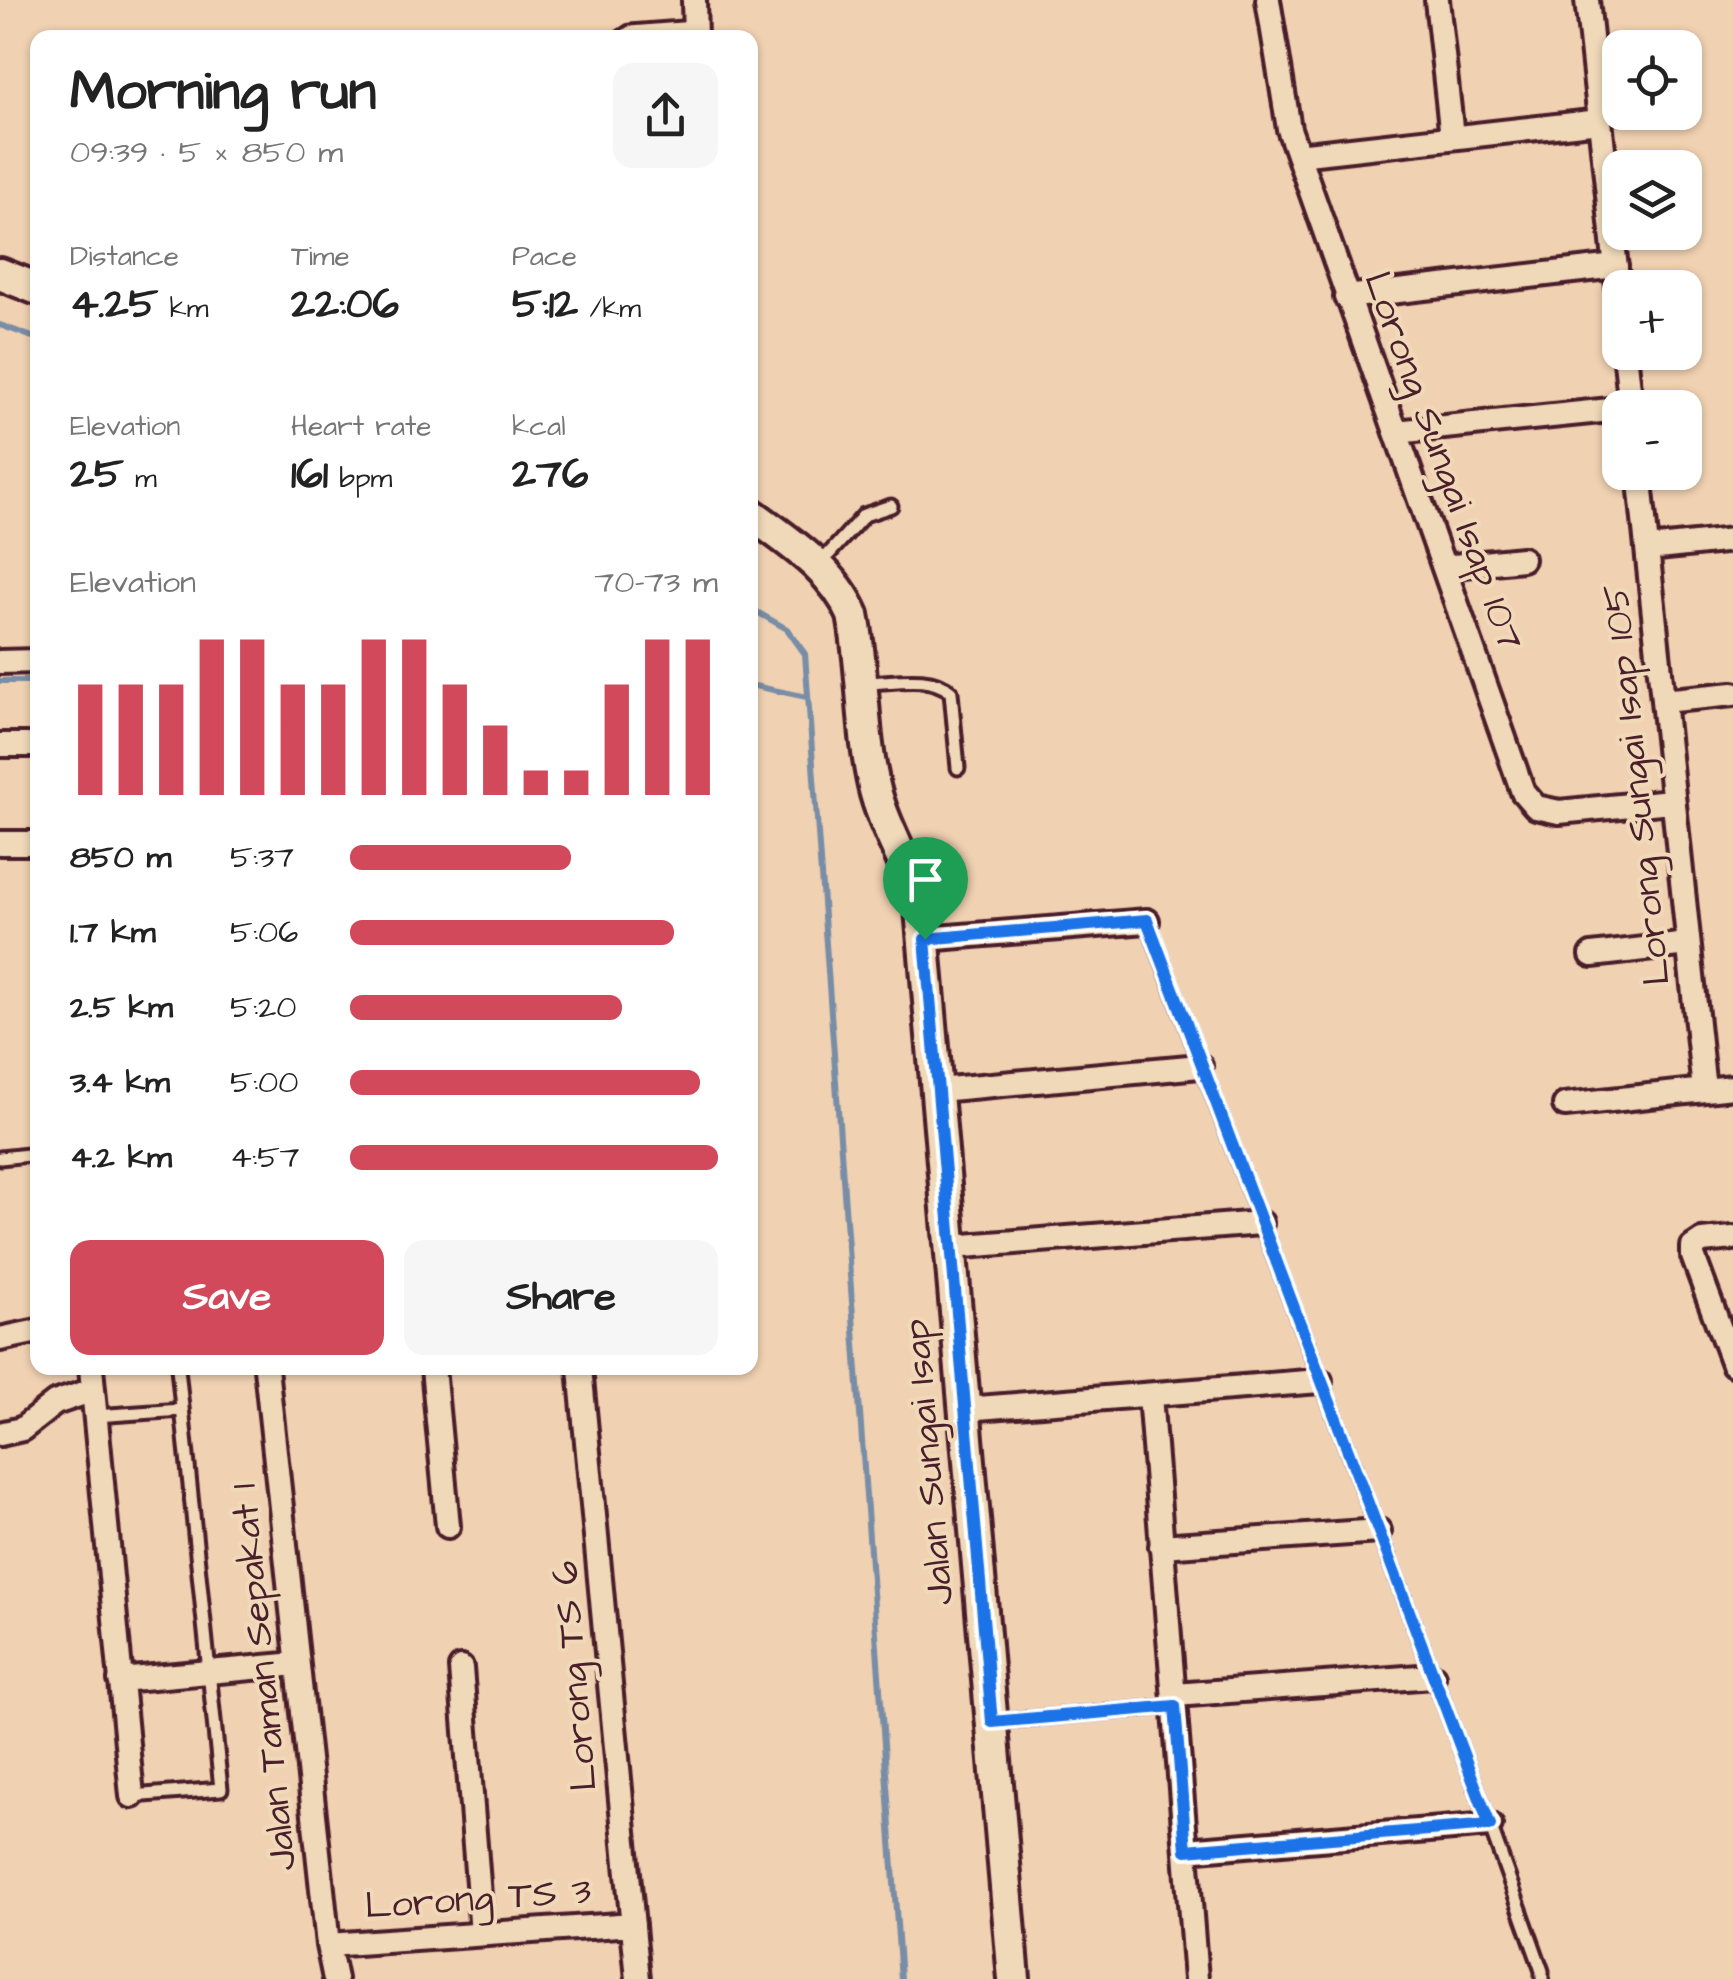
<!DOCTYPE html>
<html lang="en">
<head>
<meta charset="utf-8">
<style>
  body { margin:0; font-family:"Architects Daughter",sans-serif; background:#f6f6f6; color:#222; height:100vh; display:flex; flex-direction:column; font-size:38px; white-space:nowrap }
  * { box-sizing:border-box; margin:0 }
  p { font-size:32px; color:#767676 }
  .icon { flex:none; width:55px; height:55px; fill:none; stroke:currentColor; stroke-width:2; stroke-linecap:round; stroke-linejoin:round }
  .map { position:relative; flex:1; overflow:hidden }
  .details { position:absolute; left:30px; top:30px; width:728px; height:1345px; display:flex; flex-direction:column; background:#fff; border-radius:20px; box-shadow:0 2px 8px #0004 }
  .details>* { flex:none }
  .fabs { position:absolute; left:1602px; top:30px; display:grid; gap:20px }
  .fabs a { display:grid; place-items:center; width:100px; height:100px; border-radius:20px; background:#fff; box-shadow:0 2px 8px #0004; font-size:50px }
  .pin { position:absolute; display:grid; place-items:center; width:85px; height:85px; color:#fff; margin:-102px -42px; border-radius:50% 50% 50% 0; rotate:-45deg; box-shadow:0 0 10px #0007 }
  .pin .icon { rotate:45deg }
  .round { display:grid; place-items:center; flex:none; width:105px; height:105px; border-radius:20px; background:#f6f6f6 }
  .summary { display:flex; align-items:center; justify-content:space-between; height:170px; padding:0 40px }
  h1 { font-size:55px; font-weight:700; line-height:75px }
  .figures { display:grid; grid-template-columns:repeat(3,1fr); gap:15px; height:170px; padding:10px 40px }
  .figures div { display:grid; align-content:center }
  .figures b { font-size:42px; font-weight:700 }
  .figures small { font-size:28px; font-weight:400 }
  .figures p { font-size:28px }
  .chart { height:280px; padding:20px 40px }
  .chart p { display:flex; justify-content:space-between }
  .chart svg { width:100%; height:180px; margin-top:10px; stroke:#d1495b; stroke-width:6 }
  .action { display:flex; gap:20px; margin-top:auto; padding:20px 40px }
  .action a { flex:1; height:115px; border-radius:20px; background:#d1495b; color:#fff; font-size:40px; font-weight:700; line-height:115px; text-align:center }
  .action a+a { background:#f6f6f6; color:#222 }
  ul { padding:0 40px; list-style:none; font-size:32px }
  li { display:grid; grid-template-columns:160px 120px 1fr; align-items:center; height:75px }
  li i { height:25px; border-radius:12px; background:#d1495b }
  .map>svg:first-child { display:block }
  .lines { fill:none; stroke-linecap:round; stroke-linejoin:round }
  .stream { stroke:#788da6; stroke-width:6 }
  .service-casing { stroke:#4a1f2b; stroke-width:19 }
  .minor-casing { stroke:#4a1f2b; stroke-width:30 }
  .tertiary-casing { stroke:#4a1f2b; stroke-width:38 }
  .service { stroke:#f0d9b9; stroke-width:11 }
  .minor { stroke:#f0d9b9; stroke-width:22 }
  .tertiary { stroke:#f0d9b9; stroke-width:30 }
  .route-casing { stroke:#fff; stroke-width:20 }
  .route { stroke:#1a73e8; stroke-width:12 }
  .labels { text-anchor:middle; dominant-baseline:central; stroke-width:8; stroke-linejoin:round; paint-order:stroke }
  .street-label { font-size:38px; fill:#4a1f2b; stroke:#f0d9b9 }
</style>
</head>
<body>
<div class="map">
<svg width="1733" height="1979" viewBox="0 0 1733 1979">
  <rect width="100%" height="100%" fill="#f0d1b2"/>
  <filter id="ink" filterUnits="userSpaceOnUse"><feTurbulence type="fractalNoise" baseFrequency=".01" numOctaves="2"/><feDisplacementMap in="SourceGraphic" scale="20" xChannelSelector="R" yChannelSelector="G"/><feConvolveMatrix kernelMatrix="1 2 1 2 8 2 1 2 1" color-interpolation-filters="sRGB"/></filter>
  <g filter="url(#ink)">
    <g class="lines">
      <!-- stream -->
      <path class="stream" d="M0,325L38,339
        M750,608L787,629L805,654L901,1979
        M0,681H38
        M750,685L807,697"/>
      <!-- service casing -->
      <g class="service-casing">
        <path id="service" d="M621,38L630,32L695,27
          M819,565L864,515L891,506
          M865,683C892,683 930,673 951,692L958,768
          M1147,921L1490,1825L1542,1971V1979
          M926,922L938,911L933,867
          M0,1158L38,1154
          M95,1416L182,1410
          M992,1722L1175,1706
          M132,1796L221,1789L178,1368"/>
      </g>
      <!-- minor casing -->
      <g class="minor-casing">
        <path id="minor" d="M694,0L695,38
          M1268,0L1289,129L1523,792L1536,807L1559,812L1671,801
          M1437,0L1452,137
          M1587,0L1620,306
          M1298,155L1600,121
          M1346,297L1616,266
          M1625,352L1631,408
          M1396,432L1620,409
          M1639,472L1704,1090
          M1648,549L1733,540
          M1444,567L1522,559
          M0,662L38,661
          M1663,701L1733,694
          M0,745H38
          M0,843H38
          M925,939L1147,921
          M1592,955L1688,944
          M938,1090L1200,1066
          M1565,1105L1733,1087
          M1733,1238L1702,1241L1693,1247V1256L1733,1364
          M951,1247L1261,1223
          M0,1339L38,1331
          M91,1368L132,1796
          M266,1368L328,1945L335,1979
          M433,1368L448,1526
          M580,1368L638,1979
          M1150,1395L1196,1979
          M965,1409L1320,1381
          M0,1434L22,1429L55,1403L93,1390
          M1161,1546L1379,1531
          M461,1668L482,1934
          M120,1680L297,1664
          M1175,1695L1433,1676
          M1186,1850L1490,1825
          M328,1945L633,1924"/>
      </g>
      <!-- tertiary casing -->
      <g class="tertiary-casing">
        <path id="tertiary" d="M0,274L38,289
          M750,513C789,542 833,569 853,615C864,671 861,729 874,786C884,829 910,866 921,909L1014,1979"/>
      </g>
      <!-- service -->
      <use href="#service" class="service"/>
      <!-- minor -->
      <use href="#minor" class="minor"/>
      <!-- tertiary -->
      <use href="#tertiary" class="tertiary"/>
    </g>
  </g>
  <g class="lines" filter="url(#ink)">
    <!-- route casing -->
    <g class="route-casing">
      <path id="route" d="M1147,920L1490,1825L1186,1850L1175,1706L992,1722L925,939Z"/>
    </g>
    <!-- route -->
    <use href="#route" class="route"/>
  </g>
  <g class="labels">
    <!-- street labels -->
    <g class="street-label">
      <text transform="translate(1443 461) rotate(70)">Lorong Sungai Isap 107</text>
      <text transform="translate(1637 785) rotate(-96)">Lorong Sungai Isap 105</text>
      <text transform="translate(929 1462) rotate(-95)">Jalan Sungai Isap</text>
      <text transform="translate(575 1676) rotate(-95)">Lorong TS 6</text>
      <text transform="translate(264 1677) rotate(-96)">Jalan Taman Sepakat 1</text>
      <text transform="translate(478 1899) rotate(-4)">Lorong TS 3</text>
    </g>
  </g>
</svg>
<div class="fabs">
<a><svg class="icon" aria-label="locate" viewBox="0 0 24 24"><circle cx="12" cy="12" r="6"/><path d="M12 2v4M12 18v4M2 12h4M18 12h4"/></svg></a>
<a><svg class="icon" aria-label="layers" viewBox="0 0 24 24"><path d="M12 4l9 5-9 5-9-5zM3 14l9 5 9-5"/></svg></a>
<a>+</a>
<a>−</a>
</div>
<div class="pin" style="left:925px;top:939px;background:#1e9e55"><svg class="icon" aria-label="arrive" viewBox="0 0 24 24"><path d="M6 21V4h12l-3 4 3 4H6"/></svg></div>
<section class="details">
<div class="summary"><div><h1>Morning run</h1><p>09:39 · 5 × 850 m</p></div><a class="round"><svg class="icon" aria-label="share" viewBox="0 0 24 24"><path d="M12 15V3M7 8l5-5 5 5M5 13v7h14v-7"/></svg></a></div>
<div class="figures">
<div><p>Distance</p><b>4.25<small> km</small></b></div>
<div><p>Time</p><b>22:06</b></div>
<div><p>Pace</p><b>5:12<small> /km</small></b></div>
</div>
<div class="figures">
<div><p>Elevation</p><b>25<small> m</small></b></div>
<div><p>Heart rate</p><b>161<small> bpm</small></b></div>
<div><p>kcal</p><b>276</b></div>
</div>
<div class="chart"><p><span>Elevation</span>70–73 m</p>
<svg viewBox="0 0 160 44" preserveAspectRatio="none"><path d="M5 44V17M15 44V17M25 44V17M35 44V6M45 44V6M55 44V17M65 44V17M75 44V6M85 44V6M95 44V17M105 44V27M115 44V38M125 44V38M135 44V17M145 44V6M155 44V6"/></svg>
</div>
<ul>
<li><b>850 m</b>5:37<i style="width:60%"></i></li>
<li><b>1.7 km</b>5:06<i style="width:88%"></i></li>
<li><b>2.5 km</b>5:20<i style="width:74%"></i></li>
<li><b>3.4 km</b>5:00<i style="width:95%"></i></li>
<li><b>4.2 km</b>4:57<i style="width:100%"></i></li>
</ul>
<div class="action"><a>Save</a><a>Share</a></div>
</section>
</div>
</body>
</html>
